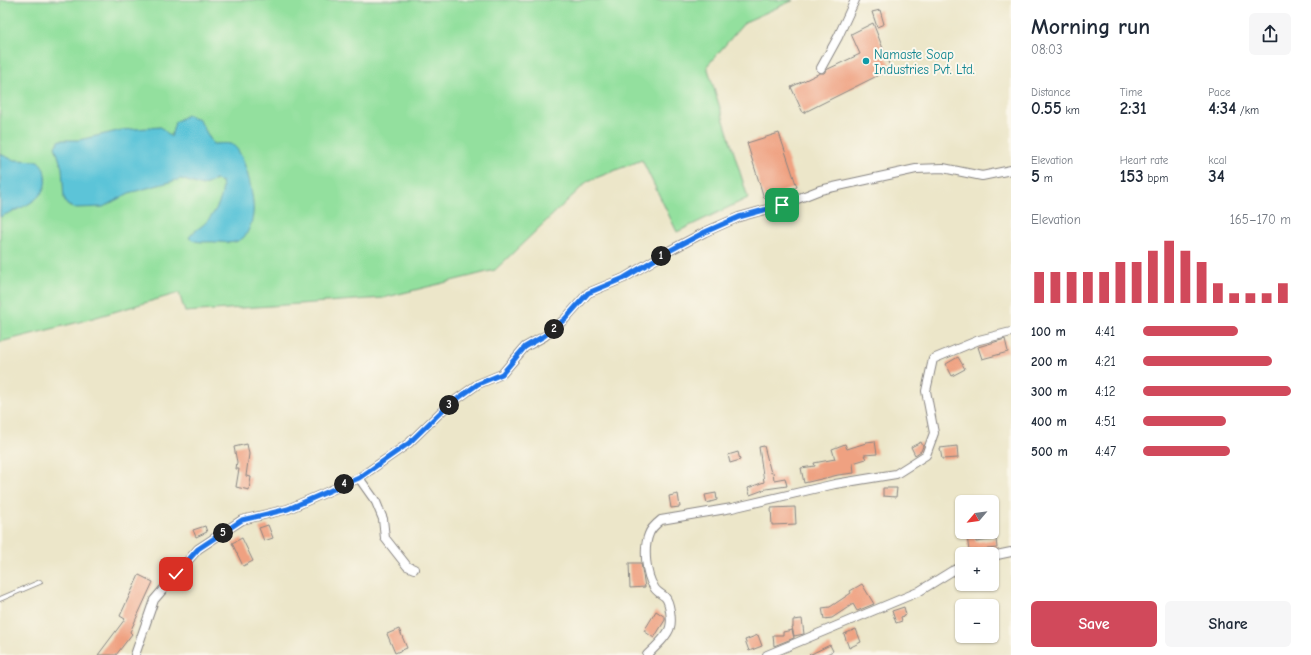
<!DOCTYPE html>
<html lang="en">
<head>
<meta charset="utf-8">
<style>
  body { margin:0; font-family:"Comic Neue",sans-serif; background:#f6f6f7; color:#1f2937; height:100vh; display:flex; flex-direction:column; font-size:15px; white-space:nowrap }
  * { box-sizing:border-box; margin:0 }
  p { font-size:13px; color:#747a83 }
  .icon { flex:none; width:22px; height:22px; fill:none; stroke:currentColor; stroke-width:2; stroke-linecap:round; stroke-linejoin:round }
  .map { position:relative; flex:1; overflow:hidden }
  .drawer { display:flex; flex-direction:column; background:#fff; width:300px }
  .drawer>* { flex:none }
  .needle { width:26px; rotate:241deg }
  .fabs { position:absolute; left:955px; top:495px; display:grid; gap:8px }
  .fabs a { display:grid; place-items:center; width:44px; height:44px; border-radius:6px; background:#fff; box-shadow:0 1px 3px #0004; font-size:20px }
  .pin { position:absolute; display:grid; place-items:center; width:34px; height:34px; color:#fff; margin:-17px; border-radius:8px; box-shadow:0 2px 6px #0006 }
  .km { position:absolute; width:20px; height:20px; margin:-10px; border-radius:50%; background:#222; color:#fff; font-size:11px; line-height:20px; text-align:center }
  .round { display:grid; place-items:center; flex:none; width:42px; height:42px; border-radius:6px; background:#f6f6f7 }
  .head { display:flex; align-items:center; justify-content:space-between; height:68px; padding:0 20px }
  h1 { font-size:22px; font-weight:700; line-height:30px }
  .metrics { display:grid; grid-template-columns:repeat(3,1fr); gap:6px; height:68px; padding:4px 20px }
  .metrics div { display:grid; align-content:center }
  .metrics b { font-size:17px; font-weight:700 }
  .metrics small { font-size:11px; font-weight:400 }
  .metrics p { font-size:11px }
  .chart { height:112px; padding:8px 20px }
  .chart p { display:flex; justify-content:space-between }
  .chart svg { width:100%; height:72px; margin-top:4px; stroke:#d1495b; stroke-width:6 }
  .button { display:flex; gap:8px; margin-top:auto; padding:8px 20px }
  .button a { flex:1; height:46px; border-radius:6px; background:#d1495b; color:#fff; font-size:16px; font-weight:700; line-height:46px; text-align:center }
  .button a+a { background:#f6f6f7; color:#1f2937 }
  ul { padding:0 20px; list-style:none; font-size:13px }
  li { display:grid; grid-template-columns:64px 48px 1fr; align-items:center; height:30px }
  li i { height:10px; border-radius:5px; background:#d1495b }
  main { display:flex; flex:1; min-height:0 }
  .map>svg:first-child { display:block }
  .green { fill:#93e09e; stroke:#5a816c }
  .water { fill:#5cc4d8; stroke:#3f738a }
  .building { fill:#efa181 }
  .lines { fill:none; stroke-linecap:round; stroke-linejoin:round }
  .lane-casing { stroke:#878482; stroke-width:5.5 }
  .street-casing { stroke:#878482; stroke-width:10 }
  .lane { stroke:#fff; stroke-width:4 }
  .street { stroke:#fff; stroke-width:8 }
  .route-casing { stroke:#fff; stroke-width:8 }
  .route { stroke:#1a73e8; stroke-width:5 }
  .culture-dot { fill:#0f9aa8; stroke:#fbf7ec; stroke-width:1.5 }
  .labels { text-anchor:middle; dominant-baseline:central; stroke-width:4; stroke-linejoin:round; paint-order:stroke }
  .culture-label { font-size:13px; fill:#0d838f; stroke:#fbf7ec; text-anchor:start }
</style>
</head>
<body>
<main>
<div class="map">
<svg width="1011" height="655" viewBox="0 0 1011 655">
  <rect width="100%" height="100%" fill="#fbf7ec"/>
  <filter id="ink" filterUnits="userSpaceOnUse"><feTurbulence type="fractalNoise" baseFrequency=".025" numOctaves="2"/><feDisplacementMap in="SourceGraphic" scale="8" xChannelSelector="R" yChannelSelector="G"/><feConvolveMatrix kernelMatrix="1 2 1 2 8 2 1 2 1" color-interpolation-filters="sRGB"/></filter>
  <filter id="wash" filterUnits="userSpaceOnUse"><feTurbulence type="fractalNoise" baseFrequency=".012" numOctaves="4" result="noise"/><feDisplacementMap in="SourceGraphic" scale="16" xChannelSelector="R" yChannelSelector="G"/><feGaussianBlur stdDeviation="0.9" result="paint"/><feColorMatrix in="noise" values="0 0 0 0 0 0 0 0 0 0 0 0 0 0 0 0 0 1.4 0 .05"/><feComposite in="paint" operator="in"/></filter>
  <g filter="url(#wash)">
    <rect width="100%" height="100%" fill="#ece6c9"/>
    <!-- green -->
    <path class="green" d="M0,0H794L745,22L707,66L748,198L677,232L642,160L588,181L495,270L383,298L185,312L179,293L79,322L0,342Z"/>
    <!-- water -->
    <path class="water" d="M187,115L199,119L213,144C219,144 230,142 234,146C245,154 255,199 253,213C253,220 248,234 243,238C233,245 227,242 216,242C207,241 197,244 189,238C193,231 197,230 203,225C214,216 225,196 222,182L216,180L202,186L181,179L129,193L103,207L74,208L67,205L64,198L62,168L55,146L60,140H79L122,130L161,127L171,137L175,122Z
      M0,154L14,160L38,161C43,166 44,168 45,175C50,201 18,208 0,217Z"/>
    <g id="blocks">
      <!-- building -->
      <path class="building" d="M880,10L884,24L877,27L872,12Z
        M873,23L891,69L803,113L791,87L820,73H824L826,70L860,54L851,34Z
        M779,133L797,187L764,198L747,143Z
        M1005,339L1008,352L982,359L978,347Z
        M958,357L965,369L952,376L946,364Z
        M875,441L877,454L864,455L866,459L853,463L854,473L838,475L804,483L801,468L815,466L814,463L835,459L832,449L845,444L847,449L866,443V442Z
        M921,442L923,446L921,451L915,455L911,447Z
        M247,444L249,454L246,476L251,477L249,490L236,487L239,469H236L237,462L234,447Z
        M764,446L771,473L773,472L774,480L785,478L787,486L766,489L750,495L748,488L764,482L759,447Z
        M957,446L958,458L942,459L940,448Z
        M738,452L740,460L730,463L728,455Z
        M883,488H897L896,497L883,496Z
        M716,493L717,500L707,503L705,495Z
        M678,494L680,507L671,508L669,496Z
        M795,507L796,524L772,525L771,508Z
        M268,525L273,538L264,541L259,528Z
        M205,526L207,532L196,537L193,530Z
        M975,535L976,542L996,539L997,548L969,551L967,536Z
        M242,538L253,561L243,566L232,543Z
        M629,563H641L645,587L630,588Z
        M139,575L153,582L130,632L132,634L116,655H98L125,619L120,616Z
        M862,584L874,604L857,611L853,604L832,618L824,619L822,608L830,607L851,593L850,591Z
        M904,607L906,615L901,617L902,621L896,623L892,611Z
        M656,611L665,617V620L654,638L644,631Z
        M802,619L804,634L794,636L792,627H793V620Z
        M399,629L407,648L395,653L387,634Z
        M856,629L861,642L849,648L844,634Z
        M792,630L794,638L774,646L773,635H783V632Z
        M758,635L762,646L749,651L745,640Z
        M830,645L833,651L825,655H809Z"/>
    </g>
  </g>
  <g filter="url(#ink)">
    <use href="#blocks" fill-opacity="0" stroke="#878482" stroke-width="1"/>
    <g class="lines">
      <!-- lane casing -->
      <g class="lane-casing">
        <path id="lane" d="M0,599L40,582"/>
      </g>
      <!-- street casing -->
      <g class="street-casing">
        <path id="street" d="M821,68L838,37L855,0
          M359,478L376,502L383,519L385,538L407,566L414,569
          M992,556L1011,552
          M135,655L154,600L198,549L242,520L288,509L359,478L409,443L446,407L478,384L502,374L525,347L545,336L565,319L588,293L624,278L669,251L705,232L739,217L782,205L820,190L916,169L943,168L982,176L1011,170
          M647,655C654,648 668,636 670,627C672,621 670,602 665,597C662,594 656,592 654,587C646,575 643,548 649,534C651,528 656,524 661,520L732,508L835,484L896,474L926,455L934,433L926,391L933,359L979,340L1011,332
          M767,655L918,592L952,571L962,567"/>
      </g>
      <!-- lane -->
      <use href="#lane" class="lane"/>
      <!-- street -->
      <use href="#street" class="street"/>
    </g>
  </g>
  <g class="lines" filter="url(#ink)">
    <!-- route casing -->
    <g class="route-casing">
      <path id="route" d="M176,574L198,549L242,520L288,509L359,478L409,443L446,407L478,384L502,374L525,347L544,336L565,319L588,293L624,278L669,251L705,232L739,217L782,205"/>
    </g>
    <!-- route -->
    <use href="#route" class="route"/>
  </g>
  <!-- markers -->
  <circle class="culture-dot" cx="866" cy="61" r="4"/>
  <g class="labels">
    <!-- culture labels -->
    <g class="culture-label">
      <text x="874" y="54">Namaste Soap<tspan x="874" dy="15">Industries Pvt. Ltd.</tspan></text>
    </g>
  </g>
</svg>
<div class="fabs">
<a><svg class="needle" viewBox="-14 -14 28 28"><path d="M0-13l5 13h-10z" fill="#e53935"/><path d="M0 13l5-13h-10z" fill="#747a83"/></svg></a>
<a>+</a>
<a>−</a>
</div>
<div class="pin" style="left:782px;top:205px;background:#1e9e55"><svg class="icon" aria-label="arrive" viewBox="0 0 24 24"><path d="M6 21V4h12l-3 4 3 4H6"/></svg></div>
<div class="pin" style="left:176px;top:574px;background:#d93025"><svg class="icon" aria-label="check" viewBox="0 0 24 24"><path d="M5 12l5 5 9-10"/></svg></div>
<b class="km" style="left:661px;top:256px">1</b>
<b class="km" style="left:554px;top:329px">2</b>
<b class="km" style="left:449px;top:405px">3</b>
<b class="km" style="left:344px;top:484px">4</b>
<b class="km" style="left:223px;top:533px">5</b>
</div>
<section class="drawer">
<div class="head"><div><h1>Morning run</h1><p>08:03</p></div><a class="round"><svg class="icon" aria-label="share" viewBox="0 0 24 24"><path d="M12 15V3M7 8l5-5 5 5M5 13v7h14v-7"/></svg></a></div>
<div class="metrics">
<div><p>Distance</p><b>0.55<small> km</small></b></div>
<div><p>Time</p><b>2:31</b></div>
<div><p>Pace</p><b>4:34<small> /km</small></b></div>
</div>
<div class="metrics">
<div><p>Elevation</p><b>5<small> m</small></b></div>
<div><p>Heart rate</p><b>153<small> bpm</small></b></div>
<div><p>kcal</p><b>34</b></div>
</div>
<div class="chart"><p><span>Elevation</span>165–170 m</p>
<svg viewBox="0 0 160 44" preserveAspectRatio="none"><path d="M5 44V25M15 44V25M25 44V25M35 44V25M45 44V25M55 44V19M65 44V19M75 44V12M85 44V6M95 44V12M105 44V19M115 44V32M125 44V38M135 44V38M145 44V38M155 44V32"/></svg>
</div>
<ul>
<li><b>100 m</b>4:41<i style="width:64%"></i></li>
<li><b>200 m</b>4:21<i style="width:87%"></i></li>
<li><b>300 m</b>4:12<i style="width:100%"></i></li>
<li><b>400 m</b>4:51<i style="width:56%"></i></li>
<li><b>500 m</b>4:47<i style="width:59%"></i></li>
</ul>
<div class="button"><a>Save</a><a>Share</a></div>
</section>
</main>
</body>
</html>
